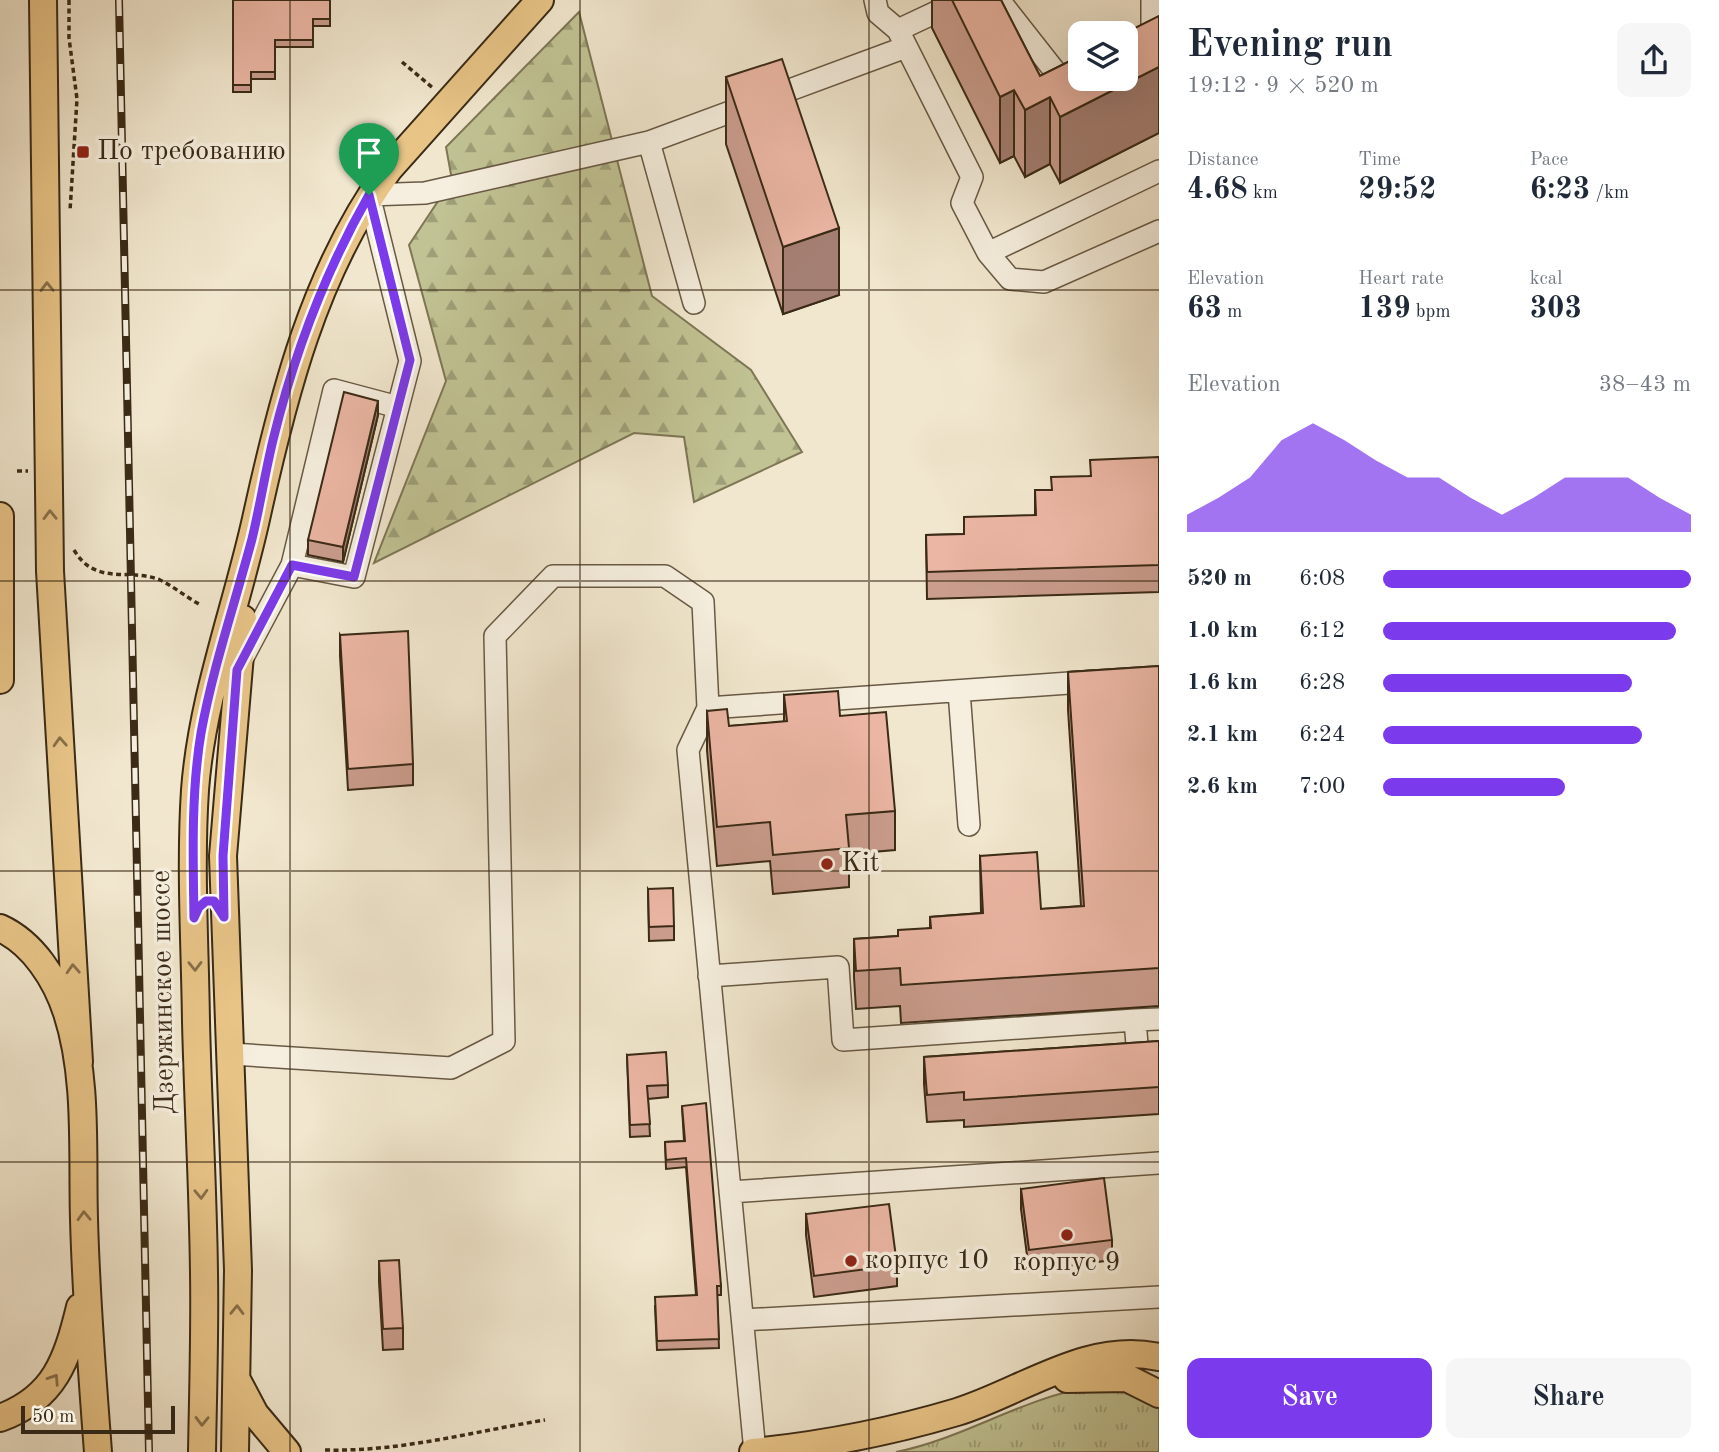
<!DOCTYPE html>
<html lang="en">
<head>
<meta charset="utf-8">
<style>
  body { margin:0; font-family:"Old Standard TT",serif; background:#f6f6f7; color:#1f2937; height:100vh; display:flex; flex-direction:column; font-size:26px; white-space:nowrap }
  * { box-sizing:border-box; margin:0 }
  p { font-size:23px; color:#747a83 }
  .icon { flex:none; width:38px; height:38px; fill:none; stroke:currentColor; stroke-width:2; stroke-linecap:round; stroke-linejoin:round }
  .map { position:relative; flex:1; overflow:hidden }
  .sheet { display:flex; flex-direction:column; background:#fff; width:560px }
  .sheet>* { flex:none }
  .buttons { position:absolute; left:1068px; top:21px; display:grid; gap:14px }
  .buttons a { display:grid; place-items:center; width:70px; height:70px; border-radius:14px; background:#fff; box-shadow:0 7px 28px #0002; font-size:35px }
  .scale { position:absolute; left:21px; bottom:18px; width:154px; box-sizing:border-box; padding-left:7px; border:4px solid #3a2a16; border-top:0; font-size:19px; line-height:24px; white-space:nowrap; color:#3a2a16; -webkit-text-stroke:5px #f6efdf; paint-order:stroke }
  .pin { position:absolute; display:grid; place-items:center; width:60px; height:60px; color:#fff; margin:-72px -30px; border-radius:50% 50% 50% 0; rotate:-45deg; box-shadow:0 0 7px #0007 }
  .pin .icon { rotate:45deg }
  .round { display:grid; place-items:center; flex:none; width:74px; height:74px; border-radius:14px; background:#f6f6f7 }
  .headline { display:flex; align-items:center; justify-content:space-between; height:119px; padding:0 28px }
  h1 { font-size:38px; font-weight:700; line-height:52px }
  .metrics { display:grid; grid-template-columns:repeat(3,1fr); gap:10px; height:119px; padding:7px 28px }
  .metrics div { display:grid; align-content:center }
  .metrics b { font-size:30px; font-weight:700 }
  .metrics small { font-size:19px; font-weight:400 }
  .metrics p { font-size:19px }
  .chart { height:196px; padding:14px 28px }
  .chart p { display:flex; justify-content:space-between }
  .chart svg { width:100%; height:126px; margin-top:7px; fill:#7c3aed; opacity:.7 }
  .button { display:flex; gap:14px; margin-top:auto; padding:14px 28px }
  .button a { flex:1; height:80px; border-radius:14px; background:#7c3aed; color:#fff; font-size:28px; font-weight:700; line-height:80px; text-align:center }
  .button a+a { background:#f6f6f7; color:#1f2937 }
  ul { padding:0 28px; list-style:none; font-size:23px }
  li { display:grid; grid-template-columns:112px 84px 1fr; align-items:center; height:52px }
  li i { height:18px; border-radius:9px; background:#7c3aed }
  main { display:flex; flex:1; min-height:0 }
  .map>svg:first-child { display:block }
  .grass { fill:url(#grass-tufts); stroke:#7e7655; stroke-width:2 }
  .forest { fill:url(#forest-firs); stroke:#7e7655; stroke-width:2 }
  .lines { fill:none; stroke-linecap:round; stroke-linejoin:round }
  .minor-casing { stroke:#685944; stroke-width:24 }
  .major-casing { stroke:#3a2a16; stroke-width:30 }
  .path { stroke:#3a2a16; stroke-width:3.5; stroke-dasharray:5 3.5; stroke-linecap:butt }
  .minor { stroke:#f6efdf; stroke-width:21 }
  .major { stroke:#e8c487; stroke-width:26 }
  .rail-casing { stroke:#3a2a16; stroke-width:8 }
  .rail { stroke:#f6efdf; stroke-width:5; stroke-dasharray:16; stroke-linecap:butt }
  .wall { fill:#ca9d8d; stroke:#3a2a16; stroke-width:2 }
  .shaded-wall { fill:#a47f73; stroke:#3a2a16; stroke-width:2 }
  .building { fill:#ebb6a4; stroke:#3a2a16; stroke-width:2 }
  .oneway { stroke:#886f49 }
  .route-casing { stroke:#fff; stroke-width:14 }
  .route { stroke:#7c3aed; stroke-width:9 }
  .grid { fill:none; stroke:#3a2a16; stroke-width:2; stroke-opacity:0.55 }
  .poi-dot { fill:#8f2418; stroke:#f6efdf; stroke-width:2.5 }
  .labels { text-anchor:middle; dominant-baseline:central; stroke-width:7; stroke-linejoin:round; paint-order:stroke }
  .poi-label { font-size:28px; fill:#3a2a16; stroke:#f6efdf; text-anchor:start }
  .street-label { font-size:28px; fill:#3a2a16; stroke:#f6efdf }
</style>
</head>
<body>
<main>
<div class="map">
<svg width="1159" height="1452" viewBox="0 0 1159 1452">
  <defs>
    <pattern id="grass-tufts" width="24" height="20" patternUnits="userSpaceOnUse" patternTransform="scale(1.75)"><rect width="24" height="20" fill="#c1c394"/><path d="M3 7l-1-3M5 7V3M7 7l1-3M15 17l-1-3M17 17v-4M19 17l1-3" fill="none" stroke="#9e9f78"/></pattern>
    <pattern id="forest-firs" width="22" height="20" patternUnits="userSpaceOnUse" patternTransform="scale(1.75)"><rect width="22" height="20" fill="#c1c394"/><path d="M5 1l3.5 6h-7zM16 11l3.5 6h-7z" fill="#9e9f78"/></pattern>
  </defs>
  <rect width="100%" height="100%" fill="#f1e7ce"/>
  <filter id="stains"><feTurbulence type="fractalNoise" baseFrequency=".00286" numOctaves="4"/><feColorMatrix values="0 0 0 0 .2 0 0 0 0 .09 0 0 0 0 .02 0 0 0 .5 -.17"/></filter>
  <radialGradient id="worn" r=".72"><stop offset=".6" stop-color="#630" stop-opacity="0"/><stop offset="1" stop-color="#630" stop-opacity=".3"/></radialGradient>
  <!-- grass -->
  <path class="grass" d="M1090,1387L1131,1391L1159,1407V1452H896C963,1439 1022,1398 1090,1387Z"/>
  <!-- forest -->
  <path class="forest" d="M579,12L652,296L751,370L802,452L694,502L684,437L634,433L374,563L446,381L409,245L452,180L446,147Z"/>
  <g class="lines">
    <!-- minor casing -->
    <g class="minor-casing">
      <path id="minor" d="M875,0L878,13L898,30L972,177L962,203L988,253L1159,171
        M999,0L1061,79L1098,83L1106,79
        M1152,0V47
        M898,30L962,0
        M649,142L694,303
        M988,253L1010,279L1044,282L1159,231
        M292,565L354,577L410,361L369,195L425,193L649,142L906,47
        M241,661L292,565L334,390L398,407
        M959,691L969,825
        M709,976L838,967L843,1040L1135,1020L1138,1057L1159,1056
        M1135,1020L1159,1019
        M232,1054L451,1068L504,1041L495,636L553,576H665L703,602L708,708
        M730,1192L1159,1163
        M743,1320L1159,1297
        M755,1452L688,750L708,708L1098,681"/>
    </g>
    <!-- major casing -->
    <g class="major-casing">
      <path id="major" d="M43,0L50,571L79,1062
        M0,516V680
        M0,928C33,943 56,979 67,1013C88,1078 82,1152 84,1219C86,1297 92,1374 98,1452
        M1067,1379L1127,1378L1159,1394
        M237,1380L255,1414L287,1452
        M0,1418C55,1398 67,1360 80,1307
        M202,1452C203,1392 205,1333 204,1273C203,1189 198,1105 196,1022C195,945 190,867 195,790C202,697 236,609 256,519C283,396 314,272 389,169L540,0
        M235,1452L238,1270L223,856L243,619
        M753,1452C823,1445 890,1432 957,1412C1022,1392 1087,1341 1159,1357"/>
    </g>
    <!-- path -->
    <path class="path" d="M69,0V38L77,99L70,211
      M402,62L433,88
      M17,471H28
      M74,550C96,587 129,567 160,580C173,586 186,597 199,604
      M325,1450C400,1452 471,1432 545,1420"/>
    <!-- minor -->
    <use href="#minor" class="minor"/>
    <!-- major -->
    <use href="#major" class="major"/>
    <!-- rail casing -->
    <g class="rail-casing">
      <path id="rail" d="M119,0L149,1452"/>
    </g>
    <!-- rail -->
    <use href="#rail" class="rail"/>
  </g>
  <!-- wall -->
  <path class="wall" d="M233,0H330V26H313V47H275V79H251V92H233Z
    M932,0H1001L1040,76L1159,16V133L1060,183L1050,164L1025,177L1014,156L1000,163L932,28Z
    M726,77L839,295L783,314L726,144Z
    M378,415L343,562L308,555V540Z
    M1159,457V592L927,599L926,535L964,534L1035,515V490H1051L1090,476Z
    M340,635L413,764V785L348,790L340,656Z
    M1159,666V1006L901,1023L900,1006L856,1009L854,977V939L898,936L930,928V917L981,913L980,856L1041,909L1081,906L1068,710V672Z
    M784,695L840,716L895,811V850L849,854V887L773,894L770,861L717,866L707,750V711L729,726L784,722Z
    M648,889L674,926V940L649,941Z
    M1159,1041V1114L964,1127V1120L927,1122L924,1084V1057Z
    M627,1055L668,1085V1097L648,1099L650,1136L630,1137Z
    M682,1106L721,1286V1295H717L719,1348L657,1350L655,1306L696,1295L686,1167L666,1169L665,1142L684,1141Z
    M1021,1189L1112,1240V1260L1029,1271L1021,1209Z
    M806,1214L897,1265V1286L814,1297L806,1235Z
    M379,1261L403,1328V1349L383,1350L379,1282Z"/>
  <!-- shaded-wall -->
  <path class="shaded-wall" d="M1159,67V133L1060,183V117Z
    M1014,90V156L1000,163V97Z
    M1050,97V164L1025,177V110Z
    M839,228V295L783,314V247Z
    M378,401V415L343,562V547Z"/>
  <!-- building -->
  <path class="building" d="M233,0H330V19H313V40H275V72H251V85H233Z
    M952,0H1001L1040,76L1080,56V79H1125V33L1159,16V67L1060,117L1050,97L1025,110L1014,90L1000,97Z
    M782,59L839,228L783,247L726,77Z
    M344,392L378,401L343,547L308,540Z
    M1159,457V565L927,572L926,535L964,534V517L1036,515L1035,490H1052L1051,477L1091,476L1090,460Z
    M408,631L413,764L348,769L340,635Z
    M1159,666V968L901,985L900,968L856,971L854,939L898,936V930L931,928L930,917L983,913L980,856L1037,852L1041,909L1084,906L1068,672Z
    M838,691L840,716L886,712L895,811L846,815L849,848L773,855L770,822L717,827L707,711L727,709L729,726L787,721L784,695Z
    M673,888L674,926L649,927L648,889Z
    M1159,1041V1087L964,1100V1092L927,1095L924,1057Z
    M666,1052L668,1085L647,1086L650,1124L630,1125L627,1055Z
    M706,1103L721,1286H717L719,1339L657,1341L655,1297L697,1295L686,1158L666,1160L665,1142L685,1141L682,1106Z
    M1104,1178L1112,1240L1029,1250L1021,1189Z
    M889,1204L897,1265L814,1276L806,1214Z
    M399,1260L403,1328L383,1329L379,1261Z"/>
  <!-- one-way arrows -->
  <defs><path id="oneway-chevron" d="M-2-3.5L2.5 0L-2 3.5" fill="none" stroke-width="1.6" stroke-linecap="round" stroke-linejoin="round" transform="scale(1.75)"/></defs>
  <g class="oneway">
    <use href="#oneway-chevron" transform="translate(47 287) rotate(-91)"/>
    <use href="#oneway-chevron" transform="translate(50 515) rotate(-91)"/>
    <use href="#oneway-chevron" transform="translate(60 742) rotate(-93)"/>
    <use href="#oneway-chevron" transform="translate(195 966) rotate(89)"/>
    <use href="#oneway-chevron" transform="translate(73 969) rotate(-93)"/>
    <use href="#oneway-chevron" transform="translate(201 1194) rotate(88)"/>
    <use href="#oneway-chevron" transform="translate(84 1216) rotate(-92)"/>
    <use href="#oneway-chevron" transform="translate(237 1310) rotate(-89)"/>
    <use href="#oneway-chevron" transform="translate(54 1379) rotate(-57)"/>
    <use href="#oneway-chevron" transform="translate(202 1421) rotate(91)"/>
  </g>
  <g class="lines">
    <!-- route casing -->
    <g class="route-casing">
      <path id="route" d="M369,195L410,360L354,577L292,565L237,670L223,856L224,917L214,901H206L199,907L194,918C193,857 191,794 201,733C213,667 235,603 252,539C260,506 265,473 273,440C294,354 325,272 369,195Z"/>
    </g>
    <!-- route -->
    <use href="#route" class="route"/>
  </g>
  <!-- grid -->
  <path class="grid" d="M290,0V1452M580,0V1452M869,0V1452M0,290H1159M0,581H1159M0,871H1159M0,1162H1159"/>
  <!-- markers -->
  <g class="poi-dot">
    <rect x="76" y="145" width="14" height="14" rx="3.5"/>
    <circle cx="827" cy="864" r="7"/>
    <circle cx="1067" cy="1235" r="7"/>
    <circle cx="851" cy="1261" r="7"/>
  </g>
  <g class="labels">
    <!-- poi labels -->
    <g class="poi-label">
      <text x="97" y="152">По требованию</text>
      <text x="841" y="864">Kit</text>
      <text x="865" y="1261">корпус 10</text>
      <text x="1067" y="1263" text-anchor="middle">корпус 9</text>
    </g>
    <!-- street labels -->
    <g class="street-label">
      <text transform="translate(164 992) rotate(-91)">Дзержинское шоссе</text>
    </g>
  </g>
  <rect width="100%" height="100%" filter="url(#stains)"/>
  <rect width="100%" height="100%" fill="url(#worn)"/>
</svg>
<div class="buttons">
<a><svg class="icon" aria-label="layers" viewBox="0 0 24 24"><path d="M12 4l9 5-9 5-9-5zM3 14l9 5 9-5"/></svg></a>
</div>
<div class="scale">50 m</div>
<div class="pin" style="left:369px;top:195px;background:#1e9e55"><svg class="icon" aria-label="arrive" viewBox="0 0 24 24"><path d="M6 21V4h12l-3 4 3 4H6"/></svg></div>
</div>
<section class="sheet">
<div class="headline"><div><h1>Evening run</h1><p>19:12 · 9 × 520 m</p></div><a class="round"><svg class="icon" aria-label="share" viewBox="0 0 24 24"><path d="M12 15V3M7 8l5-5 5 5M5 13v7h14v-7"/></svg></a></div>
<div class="metrics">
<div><p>Distance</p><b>4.68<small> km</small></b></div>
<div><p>Time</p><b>29:52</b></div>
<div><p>Pace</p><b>6:23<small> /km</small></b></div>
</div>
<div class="metrics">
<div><p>Elevation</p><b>63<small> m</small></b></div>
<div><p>Heart rate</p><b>139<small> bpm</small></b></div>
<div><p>kcal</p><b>303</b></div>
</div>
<div class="chart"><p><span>Elevation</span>38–43 m</p>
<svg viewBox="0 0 160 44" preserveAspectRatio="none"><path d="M0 44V38L10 32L20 25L30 12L40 6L50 12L60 19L70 25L80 25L90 32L100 38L110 32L120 25L130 25L140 25L150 32L160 38V44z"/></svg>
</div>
<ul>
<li><b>520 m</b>6:08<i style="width:100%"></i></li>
<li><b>1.0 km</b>6:12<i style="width:95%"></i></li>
<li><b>1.6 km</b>6:28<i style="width:81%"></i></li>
<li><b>2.1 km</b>6:24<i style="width:84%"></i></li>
<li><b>2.6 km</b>7:00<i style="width:59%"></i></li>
</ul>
<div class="button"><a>Save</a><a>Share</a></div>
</section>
</main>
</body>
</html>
